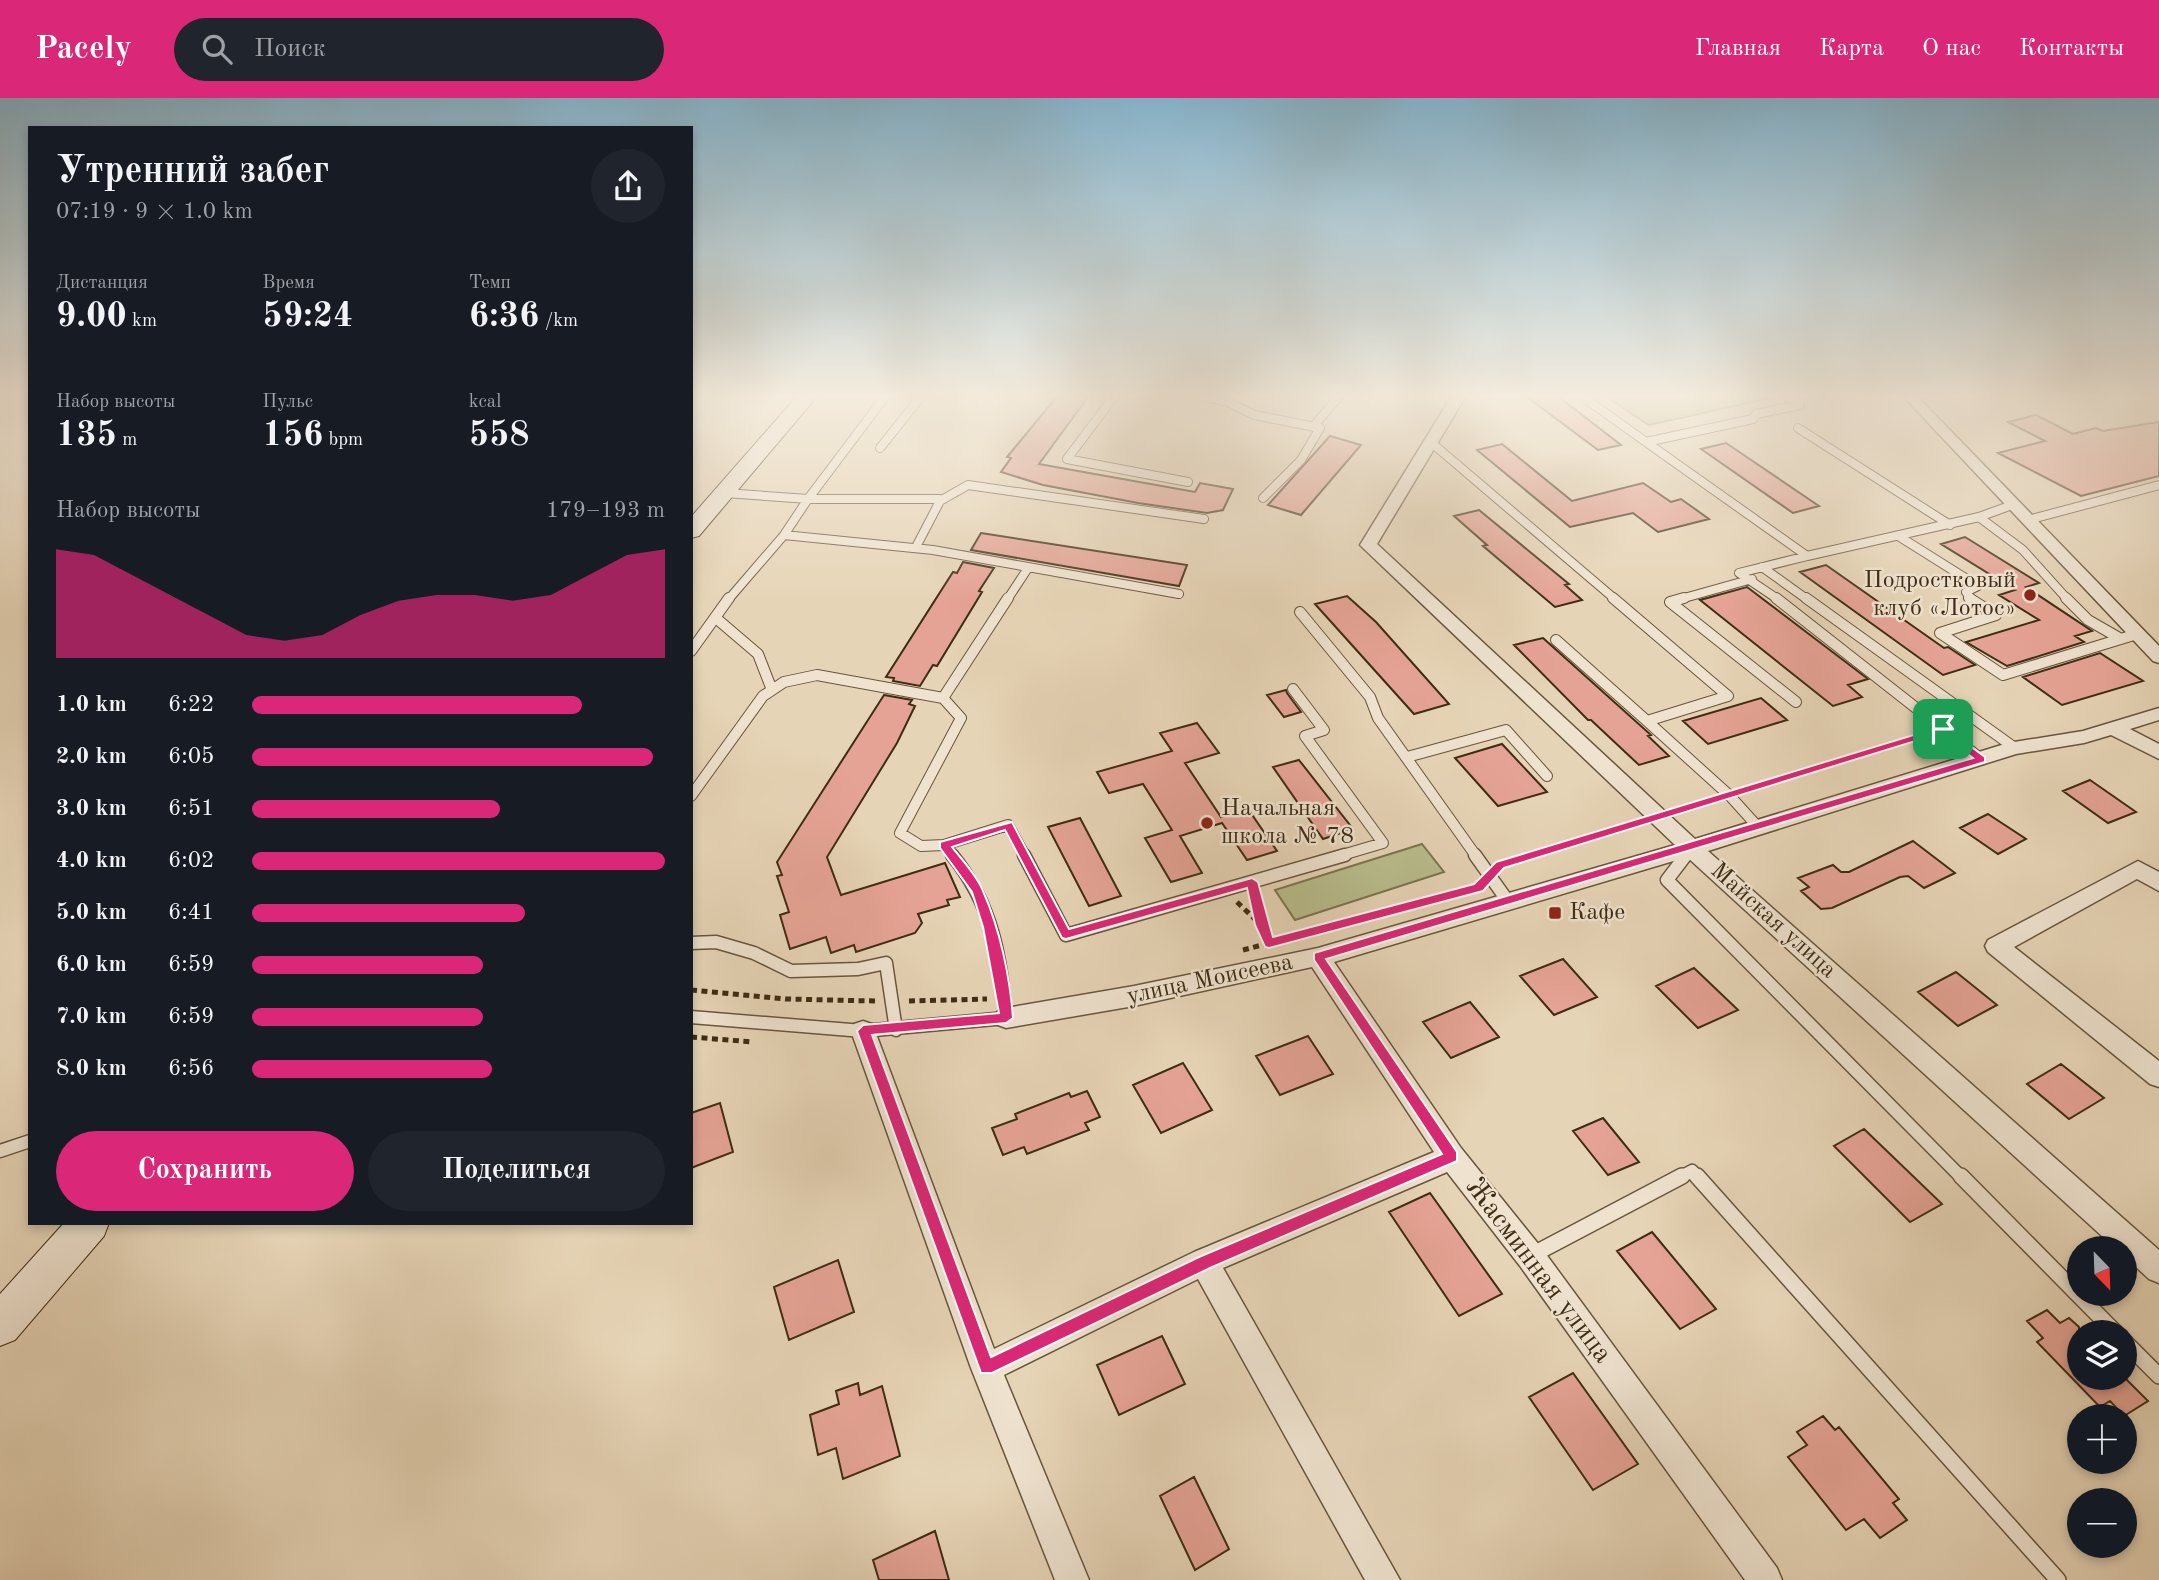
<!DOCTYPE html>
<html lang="ru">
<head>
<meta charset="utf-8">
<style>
  body { margin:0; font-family:"Old Standard TT",serif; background:#20242c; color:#f1f3f6; height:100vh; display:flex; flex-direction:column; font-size:26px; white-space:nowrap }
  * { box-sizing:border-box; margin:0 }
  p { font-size:23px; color:#9ea1a6 }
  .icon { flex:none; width:38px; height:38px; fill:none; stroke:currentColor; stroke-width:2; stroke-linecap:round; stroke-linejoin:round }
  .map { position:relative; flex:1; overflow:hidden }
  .drawer { position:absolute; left:28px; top:28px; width:665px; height:1099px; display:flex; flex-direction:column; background:#171b24; border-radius:0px; box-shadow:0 4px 10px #0003 }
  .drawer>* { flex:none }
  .needle { width:46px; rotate:157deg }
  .buttons { position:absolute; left:2067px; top:1138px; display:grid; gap:14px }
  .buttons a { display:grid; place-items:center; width:70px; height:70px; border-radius:50%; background:#171b24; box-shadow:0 4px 10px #0003; font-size:35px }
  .pin { position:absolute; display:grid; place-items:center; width:60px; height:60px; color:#fff; margin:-30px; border-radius:14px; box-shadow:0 4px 10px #0006 }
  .round { display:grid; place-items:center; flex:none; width:74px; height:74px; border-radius:37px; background:#20242c }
  .summary { display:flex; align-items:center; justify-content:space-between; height:119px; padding:0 28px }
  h1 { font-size:38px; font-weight:700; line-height:52px }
  .metrics { display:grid; grid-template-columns:repeat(3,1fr); gap:10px; height:119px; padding:7px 28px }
  .metrics div { display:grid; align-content:center }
  .metrics b { font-size:35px; font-weight:700 }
  .metrics small { font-size:19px; font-weight:400 }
  .metrics p { font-size:19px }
  .chart { height:196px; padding:14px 28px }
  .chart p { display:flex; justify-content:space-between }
  .chart svg { width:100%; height:126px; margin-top:7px; fill:#db2777; opacity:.7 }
  .button { display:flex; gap:14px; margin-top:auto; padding:14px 28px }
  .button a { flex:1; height:80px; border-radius:42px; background:#db2777; color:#fff; font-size:28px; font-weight:700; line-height:80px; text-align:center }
  .button a+a { background:#20242c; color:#f1f3f6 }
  ul { padding:0 28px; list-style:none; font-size:23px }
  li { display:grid; grid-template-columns:112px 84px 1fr; align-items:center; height:52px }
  li i { height:18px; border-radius:9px; background:#db2777 }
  header { display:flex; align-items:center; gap:42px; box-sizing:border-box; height:98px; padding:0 35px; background:#db2777; color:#fff }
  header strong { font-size:33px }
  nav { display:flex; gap:38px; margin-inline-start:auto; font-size:24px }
  .search { width:490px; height:63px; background:#20242c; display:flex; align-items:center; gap:18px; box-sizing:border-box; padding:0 24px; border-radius:38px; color:#9ea1a6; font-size:26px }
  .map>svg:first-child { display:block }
  .green { fill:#b8bc8c; stroke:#7b7450; stroke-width:2 }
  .building { fill:#e5a395; stroke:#3e2c13; stroke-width:2 }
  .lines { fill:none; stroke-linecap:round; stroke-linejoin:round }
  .lane-far3-casing { stroke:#68563c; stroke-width:10 }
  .lane-far2-casing { stroke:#68563c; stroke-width:12 }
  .lane-far1-casing { stroke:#68563c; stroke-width:15 }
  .lane-casing { stroke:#68563c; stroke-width:18 }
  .street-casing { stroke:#68563c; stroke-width:3 }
  .secondary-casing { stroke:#3e2c13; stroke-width:2 }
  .path-far1 { stroke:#3e2c13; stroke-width:4.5; stroke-dasharray:4.5 3.5; stroke-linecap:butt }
  .path { stroke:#3e2c13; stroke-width:5; stroke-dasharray:6 4.5; stroke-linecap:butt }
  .lane-far3 { stroke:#efe3d0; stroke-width:8 }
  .lane-far2 { stroke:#efe3d0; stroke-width:10 }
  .lane-far1 { stroke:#efe3d0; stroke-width:12 }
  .lane { stroke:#efe3d0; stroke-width:15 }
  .street { fill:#efe3d0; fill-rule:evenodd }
  .secondary { fill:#efe3d0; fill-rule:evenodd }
  .route { fill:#db2777; stroke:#fff; stroke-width:2; fill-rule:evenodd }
  .poi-dot { fill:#8f2418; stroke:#efe3d0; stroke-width:2.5 }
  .labels { text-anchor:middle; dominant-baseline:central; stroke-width:5; stroke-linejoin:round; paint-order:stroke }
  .poi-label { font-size:24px; fill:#3e2c13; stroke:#efe3d0; text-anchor:start }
  .street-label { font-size:24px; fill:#3e2c13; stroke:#efe3d0 }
  .near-street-label { font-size:28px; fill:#3e2c13; stroke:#efe3d0 }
</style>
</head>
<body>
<header>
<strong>Pacely</strong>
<div class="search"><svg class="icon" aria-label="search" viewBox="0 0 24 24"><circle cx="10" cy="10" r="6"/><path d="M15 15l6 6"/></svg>Поиск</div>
<nav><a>Главная</a><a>Карта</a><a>О нас</a><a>Контакты</a></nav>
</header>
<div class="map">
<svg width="2159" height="1482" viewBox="0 0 2159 1482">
  <rect width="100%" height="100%" fill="#e6d4b6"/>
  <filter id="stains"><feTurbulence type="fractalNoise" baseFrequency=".00286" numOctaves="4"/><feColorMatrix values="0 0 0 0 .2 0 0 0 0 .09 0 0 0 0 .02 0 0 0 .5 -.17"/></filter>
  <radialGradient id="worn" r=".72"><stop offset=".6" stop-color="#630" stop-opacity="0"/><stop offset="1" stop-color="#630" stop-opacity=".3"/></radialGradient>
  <!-- green -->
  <path class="green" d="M1602,296H1766L1771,300L1649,327Z
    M1422,746L1444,774L1295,822L1275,792Z"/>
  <!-- building -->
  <path class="building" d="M1059,296L1088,299L1039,366L1195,394L1200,385L1233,391L1223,412L1207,415L1138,405L1043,387L1001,374L1011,360L1007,359Z
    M1523,296H1555L1621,347L1598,352Z
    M2036,317L2073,336L2096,330L2103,333L2159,324V378L2081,398L1998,355L2045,343L2008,324Z
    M1330,338L1361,347L1301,417L1268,407Z
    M1726,345L1819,408L1793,415L1701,351Z
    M1502,346L1572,403L1643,385L1671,404L1681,401L1709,421L1658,434L1633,415L1570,429L1477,352Z
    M1479,412L1569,486L1565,487L1582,502L1555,509L1483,448L1487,447L1454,418Z
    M981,435L1187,467L1179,488L971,452Z
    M1965,439L2039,485L2026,489L2092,533L2075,538L2084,544L2007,568L1966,544L2039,522L1999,497L2015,492L1941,446Z
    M963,464L994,470L979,493L982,494L937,568L933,567L920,588L893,583L894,580L886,579L953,474L957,475Z
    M1826,467L1944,550L1948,549L1975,567L1943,577L1800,474Z
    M1747,489L1868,581L1848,587L1862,599L1833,608L1700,502Z
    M1347,498L1376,524L1449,606L1414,616L1315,506Z
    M1543,540L1651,637L1648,638L1669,658L1639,667L1591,622H1588L1514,547Z
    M2100,555L2143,583L2062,607L2023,579Z
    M1286,592L1287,595L1301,614L1284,619L1267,597Z
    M884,597L912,602L909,606L915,608L897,645L827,759L841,797L945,765L960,799L947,802L949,807L918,816L922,825L915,835L856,854L854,847L831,855L826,839L790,851L780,817L789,814L777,778L782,777L777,764Z
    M1761,600L1787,622L1708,646L1683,623Z
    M1197,625L1219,655L1185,665L1221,719L1248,711L1277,753L1247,762L1222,725L1180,738L1202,775L1171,784L1145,740L1172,732L1143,686L1109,695L1097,674L1172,653L1160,635Z
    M1502,646L1547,694L1498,708L1455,660Z
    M1299,662L1353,731L1323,741L1273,669Z
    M2090,682L2136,714L2108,725L2063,693Z
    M1988,716L2026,741L1998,756L1960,730Z
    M1080,720L1121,798L1089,808L1048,729Z
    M1913,743L1955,775L1924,790L1908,778L1900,779L1832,810L1821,811L1801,793L1809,789L1798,780L1833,767L1841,774H1849Z
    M1563,861L1597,899L1554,917L1520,878Z
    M1694,870L1738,912L1698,930L1656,888Z
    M1956,874L1997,907L1958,928L1918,894Z
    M1470,904L1499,939L1451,960L1423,924Z
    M1308,938L1333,976L1280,997L1256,958Z
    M1183,965L1212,1012L1161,1035L1133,987Z
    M2061,966L2104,1000L2069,1021L2027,986Z
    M1087,993L1100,1019L1085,1025L1089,1032L1027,1056L1024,1049L1003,1057L992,1030L1017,1021L1015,1016L1069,995L1071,999Z
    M720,1005L733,1054L691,1070V1015Z
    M1603,1020L1639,1064L1608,1077L1573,1033Z
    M1864,1031L1942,1106L1910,1124L1834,1048Z
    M1430,1095L1502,1196L1459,1218L1389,1114Z
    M1652,1134L1716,1211L1680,1231L1617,1153Z
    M838,1162L854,1214L789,1242L774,1189Z
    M2047,1212L2060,1225L2069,1220L2079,1229V1279H2124L2148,1303L2124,1318L2110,1303L2100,1309L2037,1244L2043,1240L2027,1223Z
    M1162,1238L1185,1286L1119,1317L1097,1267Z
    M1573,1275L1638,1366L1593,1392L1529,1299Z
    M858,1285L860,1297L882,1288L900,1358L843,1381L836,1350L818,1357L810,1317L839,1306L836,1293Z
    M1823,1318L1835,1332L1839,1329L1899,1401L1893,1405L1907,1422L1880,1440L1864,1421L1846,1432L1788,1359L1807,1347L1797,1334Z
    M1194,1379L1229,1451L1195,1472L1160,1398Z
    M935,1433L949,1482H879L873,1462Z"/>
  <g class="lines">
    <!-- lane-far3 casing -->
    <g class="lane-far3-casing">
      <path id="lane-far3" d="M1116,296L1067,361L1188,384
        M1192,296L1228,304L1254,317L1320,330L1301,362L1263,400
        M1579,296L1646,344
        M1784,296L1800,307L1756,316L1753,321L1646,344L1807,458L1979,419L2012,407
        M1313,329L1341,296
        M1798,330L1950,427
        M1433,346L1616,502
        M880,350L923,296
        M725,395L808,401L887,296
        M939,401H808L784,437L933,452L1179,496
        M1979,419L2023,452L2068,502
        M2028,422L2159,387
        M1900,439L1978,488L1966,494L1972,502
        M916,449L940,403L968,387L1204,421
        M1762,469L1808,502
        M728,502L784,437
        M1007,502L1028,470
        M1677,502L1752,481
        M1779,502L1739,475L1807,458"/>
    </g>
    <!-- lane-far2 casing -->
    <g class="lane-far2-casing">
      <path id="lane-far2" d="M1684,500L1670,504L1796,604
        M1776,500L1981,661
        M1806,500L2015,650
        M1969,500L1996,517L1940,535L2003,577L2137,536
        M2066,500L2088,522L2121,541
        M1300,514L1370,599L1378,620L1476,758
        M717,521L758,556L772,592
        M1556,542L1647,623L1728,598L1613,500
        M691,553L729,500
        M1293,591L1324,632L1305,638L1383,745L1339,758
        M1647,623L1730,698L1758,729
        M1407,659L1506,632L1547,678
        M691,698L763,598L784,584L817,577L943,600
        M944,747L1008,727L1025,758
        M953,758L944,747L921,748L900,735L961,620L943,600L1008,500
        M1685,758L1691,750"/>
    </g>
    <!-- lane-far1 casing -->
    <g class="lane-far1-casing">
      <path id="lane-far1" d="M1024,757L1066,837L1345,757
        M1475,757L1507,802
        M1686,757L1667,782L1962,1080
        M691,845L716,844L754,855L791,873L858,871L886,865L896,932
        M691,919L863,933L1006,920C1001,858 992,806 952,757
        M0,1053L30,1043
        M1679,1080L1692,1073L1698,1080"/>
    </g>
    <!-- lane casing -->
    <g class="lane-casing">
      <path id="lane" d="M1697,1078L2058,1482
        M1961,1078L2115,1234
        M1532,1157L1682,1078
        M2124,1243L2159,1278"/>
    </g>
    <!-- street casing -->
    <g class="street-casing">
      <path id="street" d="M1453,296H1467L1377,446L1695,741L2008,645L2083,633L2159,610V622L2130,631L2159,646V661L2111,637L2084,645L2016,656L1708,753L2159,1152V1185L2149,1181L2124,1158V1150H2115L1687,759L1334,864L1461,1050L1540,1148L1777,1470L1782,1482H1745L1520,1168L1447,1074L1223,1170L1400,1482H1365L1198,1181L1004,1277L1089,1482H1055L971,1270L851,933L854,926L863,923L872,926L875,933L994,1251L1194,1154L1434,1054L1312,869L1134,908L1006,930L998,927L994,920L998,913L1006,910L1134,888L1318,850L1675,747L1360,447Z
        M1901,296H1915L2159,548V565L2153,563Z
        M2138,763L2159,774V793L2137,781L2014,849L2159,963V989L2150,986L1988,854L1985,848L1988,842Z"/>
    </g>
    <!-- secondary casing -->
    <g class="secondary-casing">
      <path id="secondary" d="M799,296H819L699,438L691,440V419Z
        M64,1125H109L104,1138L15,1242L0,1248V1196Z"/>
    </g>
    <!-- path-far1 -->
    <path class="path-far1" d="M1746,693L1925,637
      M1679,712L1714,702
      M1528,758L1637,723"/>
    <!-- path -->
    <path class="path" d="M1502,767L1534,757
      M1237,804L1261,827L1255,800
      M1261,827L1270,845
      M1243,852L1478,790
      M691,892L786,901L875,903
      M909,903L987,901
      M691,939L753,944"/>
    <!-- lane-far3 -->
    <use href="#lane-far3" class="lane-far3"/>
    <!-- lane-far2 -->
    <use href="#lane-far2" class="lane-far2"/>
    <!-- lane-far1 -->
    <use href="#lane-far1" class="lane-far1"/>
    <!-- lane -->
    <use href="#lane" class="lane"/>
    <!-- street -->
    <use href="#street" class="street"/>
    <!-- secondary -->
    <use href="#secondary" class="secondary"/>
  </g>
  <!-- sky -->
  <linearGradient id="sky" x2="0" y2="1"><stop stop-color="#87b6cf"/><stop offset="0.59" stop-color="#f4ecde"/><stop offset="1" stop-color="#f4ecde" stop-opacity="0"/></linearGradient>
  <rect width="2159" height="504" fill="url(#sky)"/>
  <!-- route -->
  <path class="route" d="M1943,628L1985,659V664L1326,861L1457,1054V1063L1210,1170L992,1275H981L857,933L863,927L999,915L983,829L972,794L940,750V744L1012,724L1069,831L1252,780L1258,784L1273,839L1474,786L1496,764ZM1941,635L1973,660L1314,855V862L1442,1056L1199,1159L991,1259L872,937L1006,925L1013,920C1010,879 1000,831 983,793C977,777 962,762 952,749L1005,732L1062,840L1066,841L1247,790L1255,827L1265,849L1269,850L1483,793L1504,770Z"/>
  <!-- markers -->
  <g class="poi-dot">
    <circle cx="2030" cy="497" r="7"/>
    <circle cx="1207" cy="725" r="7"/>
    <rect x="1548" y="808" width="14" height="14" rx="3.5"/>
  </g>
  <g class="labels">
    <!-- poi labels -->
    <g class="poi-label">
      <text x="2016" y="483" text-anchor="end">Подростковый<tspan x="2016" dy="28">клуб «Лотос»</tspan></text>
      <text x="1221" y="711">Начальная<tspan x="1221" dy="28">школа № 78</tspan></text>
      <text x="1569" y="815">Кафе</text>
    </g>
    <!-- street labels -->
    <g class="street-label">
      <text transform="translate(1773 823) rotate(42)">Майская улица</text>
      <text transform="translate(1210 882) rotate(-12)">улица Моисеева</text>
    </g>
    <!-- near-street labels -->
    <g class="near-street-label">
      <text transform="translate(1538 1173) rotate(53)">Жасминная улица</text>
    </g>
  </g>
  <rect width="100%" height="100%" filter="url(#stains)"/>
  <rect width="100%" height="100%" fill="url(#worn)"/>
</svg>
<div class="buttons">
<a><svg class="needle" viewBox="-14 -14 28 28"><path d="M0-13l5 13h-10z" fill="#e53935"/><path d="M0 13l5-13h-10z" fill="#9ea1a6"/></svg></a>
<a><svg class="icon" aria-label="layers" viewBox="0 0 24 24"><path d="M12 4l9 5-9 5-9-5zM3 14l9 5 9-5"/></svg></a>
<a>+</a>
<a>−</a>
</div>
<div class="pin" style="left:1943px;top:631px;background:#1e9e55"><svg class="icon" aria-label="arrive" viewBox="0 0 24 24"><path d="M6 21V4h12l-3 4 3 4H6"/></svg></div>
<section class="drawer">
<div class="summary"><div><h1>Утренний забег</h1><p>07:19 · 9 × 1.0 km</p></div><a class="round"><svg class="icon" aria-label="share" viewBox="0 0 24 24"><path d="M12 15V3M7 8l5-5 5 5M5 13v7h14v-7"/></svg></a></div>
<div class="metrics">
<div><p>Дистанция</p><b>9.00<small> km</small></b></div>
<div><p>Время</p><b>59:24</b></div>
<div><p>Темп</p><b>6:36<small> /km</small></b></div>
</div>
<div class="metrics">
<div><p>Набор высоты</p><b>135<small> m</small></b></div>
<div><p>Пульс</p><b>156<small> bpm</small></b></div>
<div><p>kcal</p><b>558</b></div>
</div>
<div class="chart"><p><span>Набор высоты</span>179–193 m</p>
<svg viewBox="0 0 160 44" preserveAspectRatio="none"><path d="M0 44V6L10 8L20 15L30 22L40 29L50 36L60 38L70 36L80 29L90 24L100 22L110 22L120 24L130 22L140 15L150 8L160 6V44z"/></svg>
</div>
<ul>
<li><b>1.0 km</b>6:22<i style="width:80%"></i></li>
<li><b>2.0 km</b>6:05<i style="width:97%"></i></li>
<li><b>3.0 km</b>6:51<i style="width:60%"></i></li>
<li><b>4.0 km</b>6:02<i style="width:100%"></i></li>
<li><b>5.0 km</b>6:41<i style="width:66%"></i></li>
<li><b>6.0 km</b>6:59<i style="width:56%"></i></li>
<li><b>7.0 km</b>6:59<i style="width:56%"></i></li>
<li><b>8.0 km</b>6:56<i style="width:58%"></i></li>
</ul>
<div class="button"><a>Сохранить</a><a>Поделиться</a></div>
</section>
</div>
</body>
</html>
